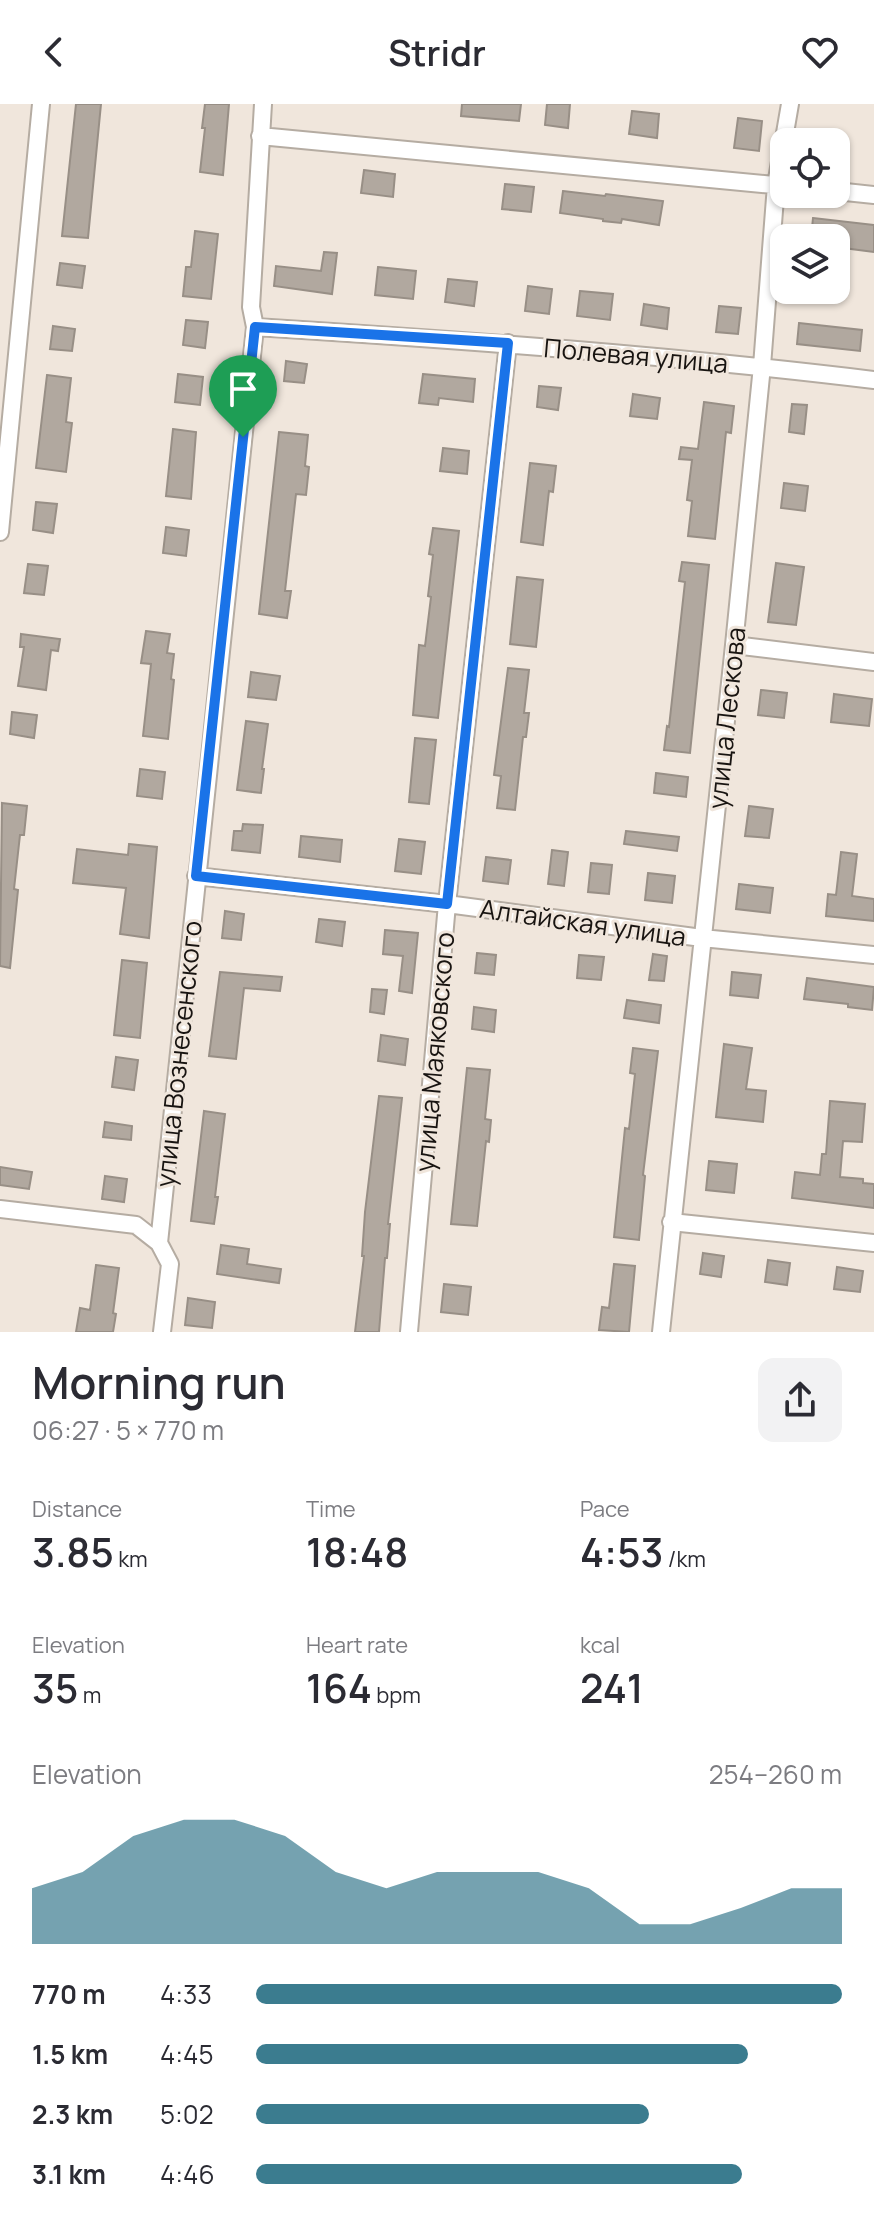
<!DOCTYPE html>
<html lang="en">
<head>
<meta charset="utf-8">
<style>
  body { margin:0; font-family:Manrope,sans-serif; background:#f2f2f3; color:#2b2b33; height:100vh; display:flex; flex-direction:column; font-size:30px; white-space:nowrap }
  * { box-sizing:border-box; margin:0 }
  p { font-size:26px; color:#7c7c81 }
  .icon { flex:none; width:44px; height:44px; fill:none; stroke:currentColor; stroke-width:2; stroke-linecap:round; stroke-linejoin:round }
  .map { position:relative; height:1228px; overflow:hidden }
  .details { display:flex; flex-direction:column; background:#fff; flex:1 }
  .details>* { flex:none }
  .tools { position:absolute; left:770px; top:24px; display:grid; gap:16px }
  .tools a { display:grid; place-items:center; width:80px; height:80px; border-radius:16px; background:#fff; box-shadow:0 2px 6px #0004; font-size:40px }
  .pin { position:absolute; display:grid; place-items:center; width:68px; height:68px; color:#fff; margin:-82px -34px; border-radius:50% 50% 50% 0; rotate:-45deg; box-shadow:0 0 8px #0007 }
  .pin .icon { rotate:45deg }
  .round { display:grid; place-items:center; flex:none; width:84px; height:84px; border-radius:16px; background:#f2f2f3 }
  .overview { display:flex; align-items:center; justify-content:space-between; height:136px; padding:0 32px }
  h1 { font-size:44px; font-weight:600; line-height:60px }
  .figures { display:grid; grid-template-columns:repeat(3,1fr); gap:12px; height:136px; padding:8px 32px }
  .figures div { display:grid; align-content:center }
  .figures b { font-size:40px; font-weight:600 }
  .figures small { font-size:22px; font-weight:400 }
  .figures p { font-size:22px }
  .chart { height:224px; padding:16px 32px }
  .chart p { display:flex; justify-content:space-between }
  .chart svg { width:100%; height:144px; margin-top:8px; fill:#3b7c8f; opacity:.7 }
  ul { padding:0 32px; list-style:none; font-size:26px }
  li { display:grid; grid-template-columns:128px 96px 1fr; align-items:center; height:60px }
  li i { height:20px; border-radius:10px; background:#3b7c8f }
  header { display:flex; justify-content:space-between; align-items:center; height:104px; padding:0 32px; background:#fff; font-size:36px; font-weight:600 }
  .map>svg:first-child { display:block }
  .building { fill:#b1a89f; stroke:#988f86; stroke-width:2 }
  .lines { fill:none; stroke-linecap:round; stroke-linejoin:round }
  .street-casing { stroke:#b5aca2; stroke-width:20 }
  .street { stroke:#fff; stroke-width:16 }
  .route-casing { stroke:#fff; stroke-width:16 }
  .route { stroke:#1a73e8; stroke-width:10 }
  .labels { text-anchor:middle; dominant-baseline:central; stroke-width:6; stroke-linejoin:round; paint-order:stroke }
  .street-label { font-size:26px; fill:#181411; stroke:#f0e6dc }
</style>
</head>
<body>
<header><svg class="icon" aria-label="back" viewBox="0 0 24 24"><path d="M15 5l-7 7 7 7"/></svg>Stridr<svg class="icon" aria-label="heart" viewBox="0 0 24 24"><path d="M12 20l-8-8c-3-5 5-10 8-4 3-6 11-1 8 4z"/></svg></header>
<div class="map">
<svg width="874" height="1228" viewBox="0 0 874 1228">
  <rect width="100%" height="100%" fill="#f0e6dc"/>
  <!-- building -->
  <path class="building" d="M76,0H101L88,134L62,132Z
    M205,0H229L223,71L200,68L205,24H202Z
    M462,0H521L519,17L461,12Z
    M547,0H570L568,24L545,21Z
    M632,7L659,10L657,34L629,30Z
    M738,14L762,17L759,47L734,44Z
    M364,66L395,70L393,93L361,89Z
    M505,80L534,83L531,108L502,105Z
    M563,87L605,92L606,90L663,97L659,121L622,115L621,119L603,117V115L560,109Z
    M813,114L874,121V148L836,143V134H811Z
    M195,127L218,130L211,195L183,192L186,163H191Z
    M324,148L337,149L332,190L274,182L276,162L321,167Z
    M60,159L85,162L82,184L57,181Z
    M378,163L416,167L413,195L375,191Z
    M448,175L477,178L474,202L445,198Z
    M528,182L552,185L549,210L525,207Z
    M580,187L613,190L610,216L577,212Z
    M644,200L669,204L667,225L641,221Z
    M719,202L741,204L738,230L716,228Z
    M186,216L208,218L205,244L183,241Z
    M799,219L862,226L860,247L797,240Z
    M53,222L75,225L72,247L50,245Z
    M286,257L307,260L304,279L284,277Z
    M178,270L203,273L200,301L175,298Z
    M423,270L475,275L473,298L439,294L438,301L419,299Z
    M47,271L71,274L66,318L72,319L66,368L36,364Z
    M539,282L561,284L558,306L537,303Z
    M633,290L660,294L657,315L630,312Z
    M704,298L734,302L731,329L726,328L715,435L688,432L692,397L687,396L692,356L679,355L681,343L698,345Z
    M792,300L807,301L804,330L789,328Z
    M173,325L196,328L191,395L166,392Z
    M279,328L308,331L305,362L309,363L306,391L296,390L285,487H291L287,514L259,510Z
    M443,344L469,347L467,370L440,367Z
    M530,359L556,362L553,388L549,387L543,441L521,438Z
    M784,379L808,382L805,407L781,404Z
    M36,398L57,400L53,429L33,426Z
    M166,423L189,426L186,452L163,449Z
    M433,424L459,427L438,614L413,611L419,541L425,542L431,493L428,492L433,451L429,450Z
    M682,458L709,461L690,649L664,646L667,622L669,623L685,478L679,477Z
    M776,459L804,463L796,521L768,518Z
    M28,460L48,462L44,491L24,489Z
    M517,473L543,476L536,543L510,540Z
    M146,527L170,530L167,549L174,550L171,575L174,576L168,635L143,632L151,560L141,559Z
    M21,530L60,535L58,547L51,546L46,586L18,582L24,543H20Z
    M508,564L529,566L524,609H529L526,633H523L515,706L497,704L501,672L494,671Z
    M251,568L280,572L276,596L248,593Z
    M761,586L787,589L784,614L758,611Z
    M834,590L872,595L869,622L831,618Z
    M12,608L37,611L34,634L10,630Z
    M246,617L268,620L262,665H264L261,689L237,686Z
    M415,634L436,636L429,700L409,698Z
    M140,665L165,668L162,695L137,692Z
    M656,669L688,673L686,693L654,689Z
    M2,699L27,702L24,731H20L14,785L18,786L10,864L0,862Z
    M749,702L773,705L769,734L745,732Z
    M243,720L263,721L260,749L232,746L234,727H242Z
    M626,727L679,733L677,747L624,740Z
    M301,732L342,736L340,758L299,753Z
    M399,735L425,738L421,770L395,767Z
    M129,740L157,743L149,834L120,830L126,784L73,779L77,745L128,751Z
    M552,746L568,748L564,782L548,780Z
    M841,748L857,750L852,792L874,795V817L826,812L828,790L836,791Z
    M486,753L511,756L508,780L483,777Z
    M591,759L612,761L609,790L588,788Z
    M648,769L675,772L672,799L645,796Z
    M739,780L773,784L770,809L736,805Z
    M225,807L244,810L241,836L222,834Z
    M319,815L345,818L342,842L316,838Z
    M385,826L418,829L412,889L399,887L403,852L383,850Z
    M477,849L496,851L494,871L475,869Z
    M653,850L667,852L664,877L649,876Z
    M579,851L604,853L601,876L577,874Z
    M122,856L147,859L140,934L114,931Z
    M220,868L282,873L280,887L244,884L236,955L209,952Z
    M732,868L761,871L758,894L730,891Z
    M807,874L874,883L872,906L848,903V900L804,895Z
    M372,885L387,886L384,910L370,908Z
    M627,896L661,901L659,919L624,914Z
    M474,903L496,906L494,928L472,925Z
    M381,931L408,935L405,961L378,957Z
    M724,940L752,944L746,985L766,987L763,1018L716,1013Z
    M633,944L658,947L643,1071L645,1072L639,1136L614,1133L625,1024L629,1025L635,970L630,969Z
    M116,953L138,956L134,986L112,983Z
    M467,964L490,966L485,1015L491,1016L489,1038L486,1037L477,1122L451,1120Z
    M379,992L402,994L388,1120H390L387,1154H385L379,1228H355L364,1152H362L365,1108Z
    M830,997L865,1000L862,1038L843,1037L840,1073L863,1075V1079L874,1080V1104L792,1094L795,1068L820,1071L822,1050H826Z
    M204,1007L225,1010L215,1093H218L214,1120L191,1117Z
    M105,1018L132,1022L131,1036L103,1033Z
    M709,1057L737,1060L734,1089L706,1086Z
    M0,1063L32,1068L29,1085L0,1081Z
    M105,1072L127,1075L124,1098L102,1095Z
    M221,1141L249,1145L247,1160L281,1165L279,1179L217,1170Z
    M703,1149L724,1152L721,1173L700,1170Z
    M768,1156L790,1159L787,1181L765,1178Z
    M614,1160L635,1162L629,1228L599,1226L602,1203L609,1204Z
    M96,1161L119,1164L113,1209L116,1210L113,1228H76L80,1204L90,1206Z
    M837,1163L863,1167L860,1188L834,1185Z
    M444,1180L471,1183L468,1211L441,1208Z
    M188,1194L215,1198L212,1224L185,1221Z"/>
  <g class="lines">
    <!-- street casing -->
    <g class="street-casing">
      <path id="street" d="M260,32L784,82
        M836,87L874,91
        M255,223C462,236 668,251 874,276
        M0,428L41,0
        M734,541L874,558
        M196,772L447,800L702,834L874,851
        M0,1105L136,1121L159,1139
        M671,1118L874,1139
        M162,1228L170,1160L159,1139L255,223L251,203L263,0
        M409,1228L447,800L508,239
        M661,1228L734,541L762,262L776,81L790,0"/>
    </g>
    <!-- street -->
    <use href="#street" class="street"/>
  </g>
  <g class="lines">
    <!-- route casing -->
    <g class="route-casing">
      <path id="route" d="M255,223L508,239L447,800L196,772Z"/>
    </g>
    <!-- route -->
    <use href="#route" class="route"/>
  </g>
  <g class="labels">
    <!-- street labels -->
    <g class="street-label">
      <text transform="translate(636 251) rotate(5)">Полевая улица</text>
      <text transform="translate(726 614) rotate(-84)">улица Лескова</text>
      <text transform="translate(583 818) rotate(8)">Алтайская улица</text>
      <text transform="translate(434 948) rotate(-85)">улица Маяковского</text>
      <text transform="translate(178 950) rotate(-84)">улица Вознесенского</text>
    </g>
  </g>
</svg>
<div class="tools">
<a><svg class="icon" aria-label="locate" viewBox="0 0 24 24"><circle cx="12" cy="12" r="6"/><path d="M12 2v4M12 18v4M2 12h4M18 12h4"/></svg></a>
<a><svg class="icon" aria-label="layers" viewBox="0 0 24 24"><path d="M12 4l9 5-9 5-9-5zM3 14l9 5 9-5"/></svg></a>
</div>
<div class="pin" style="left:243px;top:333px;background:#1e9e55"><svg class="icon" aria-label="arrive" viewBox="0 0 24 24"><path d="M6 21V4h12l-3 4 3 4H6"/></svg></div>
</div>
<section class="details">
<div class="overview"><div><h1>Morning run</h1><p>06:27 · 5 × 770 m</p></div><a class="round"><svg class="icon" aria-label="share" viewBox="0 0 24 24"><path d="M12 15V3M7 8l5-5 5 5M5 13v7h14v-7"/></svg></a></div>
<div class="figures">
<div><p>Distance</p><b>3.85<small> km</small></b></div>
<div><p>Time</p><b>18:48</b></div>
<div><p>Pace</p><b>4:53<small> /km</small></b></div>
</div>
<div class="figures">
<div><p>Elevation</p><b>35<small> m</small></b></div>
<div><p>Heart rate</p><b>164<small> bpm</small></b></div>
<div><p>kcal</p><b>241</b></div>
</div>
<div class="chart"><p><span>Elevation</span>254–260 m</p>
<svg viewBox="0 0 160 44" preserveAspectRatio="none"><path d="M0 44V27L10 22L20 11L30 6L40 6L50 11L60 22L70 27L80 22L90 22L100 22L110 27L120 38L130 38L140 33L150 27L160 27V44z"/></svg>
</div>
<ul>
<li><b>770 m</b>4:33<i style="width:100%"></i></li>
<li><b>1.5 km</b>4:45<i style="width:84%"></i></li>
<li><b>2.3 km</b>5:02<i style="width:67%"></i></li>
<li><b>3.1 km</b>4:46<i style="width:83%"></i></li>
</ul>
</section>
</body>
</html>
